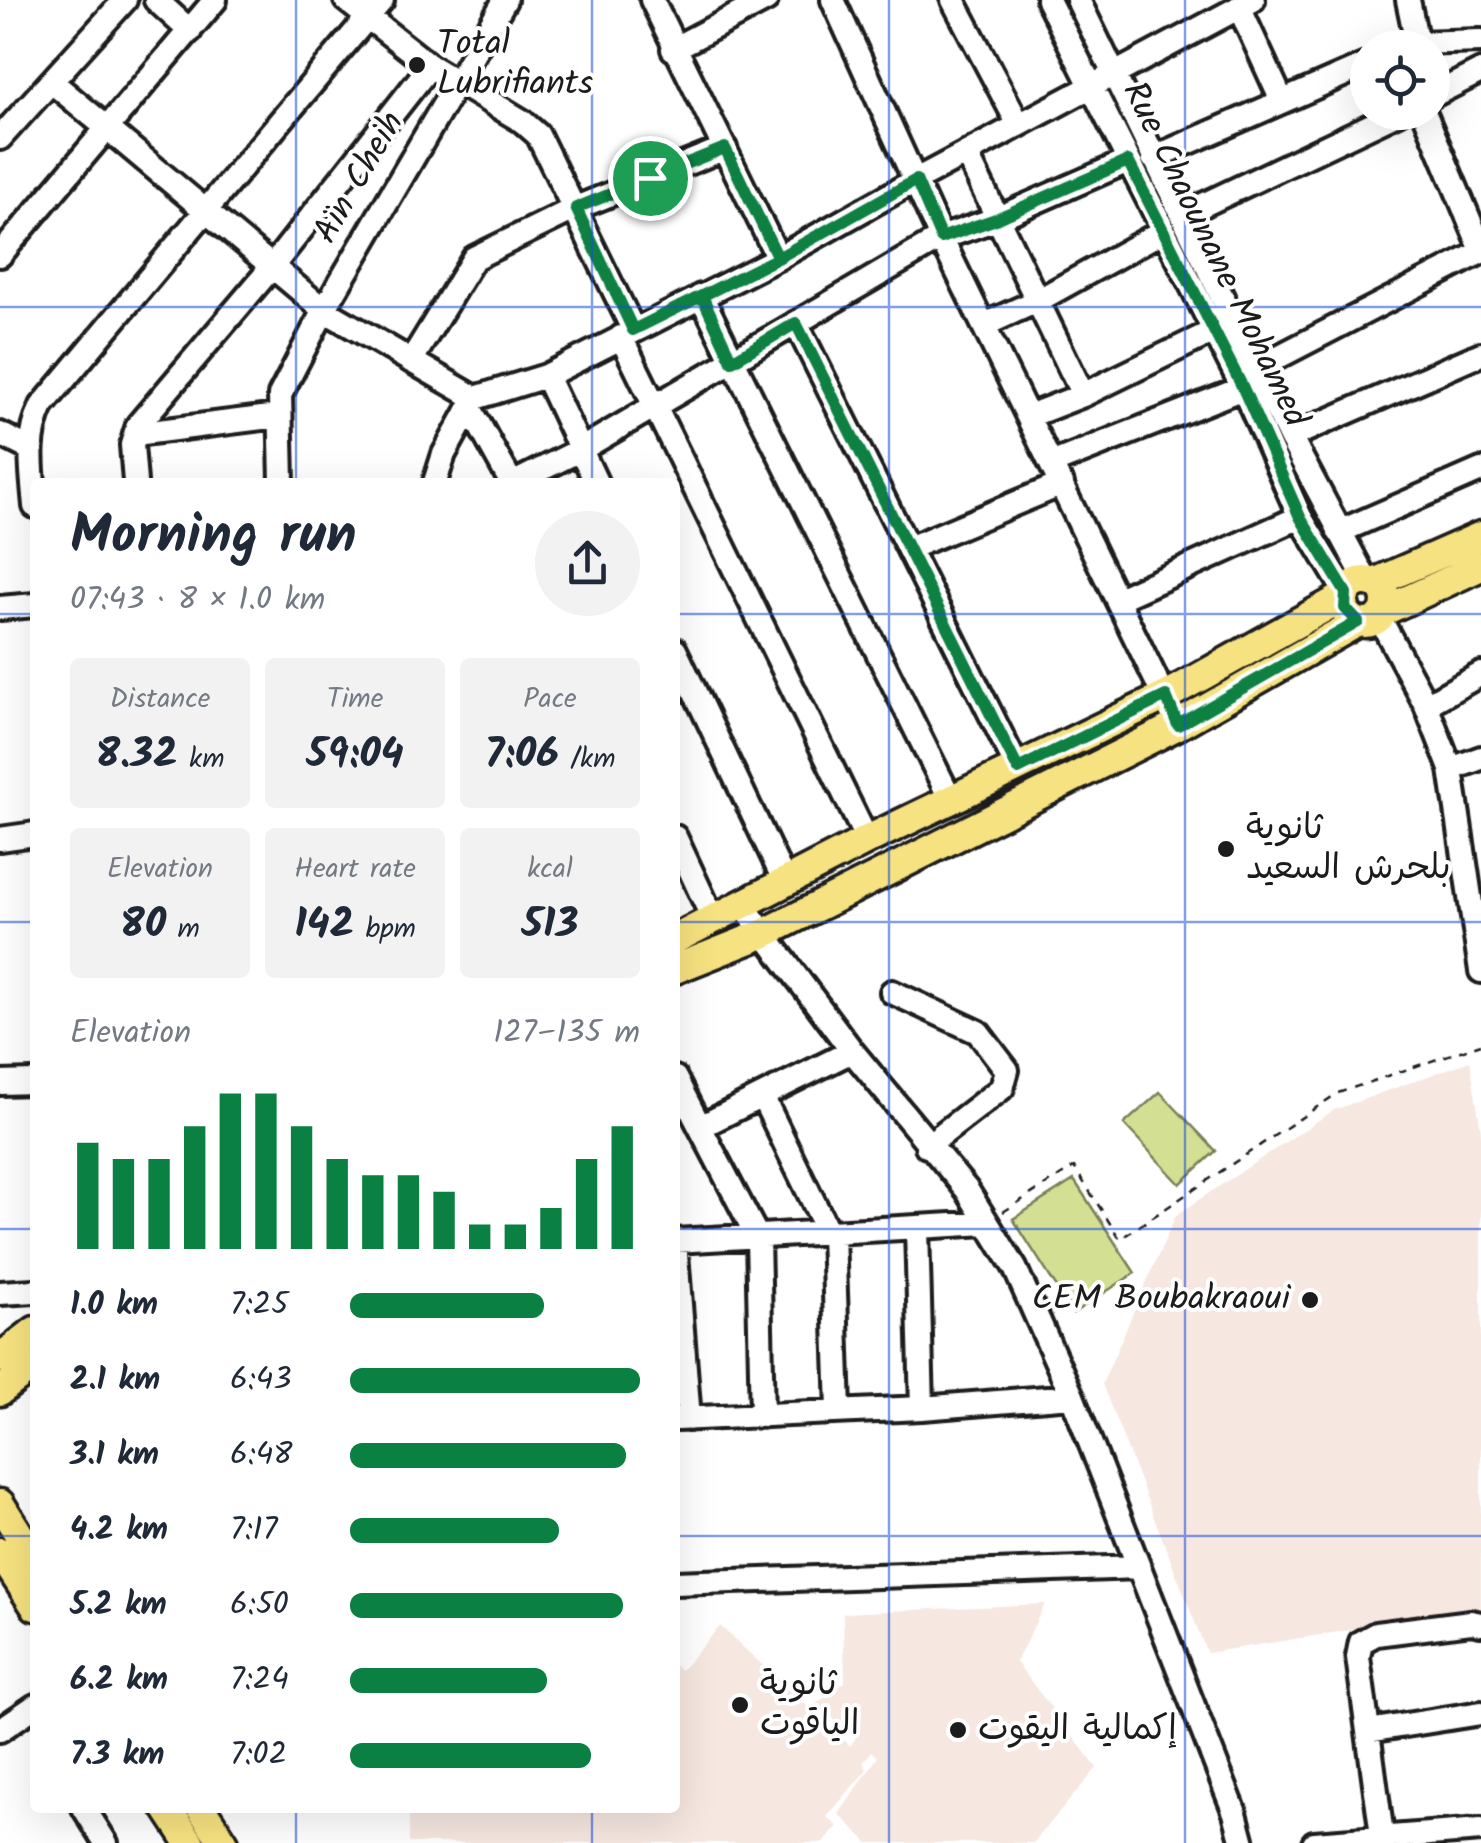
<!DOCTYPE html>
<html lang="en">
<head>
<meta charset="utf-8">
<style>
  body { margin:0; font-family:Kalam,"Playpen Sans Arabic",sans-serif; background:#f2f2f3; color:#1f2937; height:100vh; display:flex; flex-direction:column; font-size:38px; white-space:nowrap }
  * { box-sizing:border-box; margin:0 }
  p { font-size:32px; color:#747a83 }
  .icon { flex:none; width:55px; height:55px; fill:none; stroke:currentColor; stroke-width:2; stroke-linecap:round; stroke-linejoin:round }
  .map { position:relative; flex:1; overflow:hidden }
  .drawer { position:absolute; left:30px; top:478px; width:650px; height:1335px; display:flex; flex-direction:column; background:#fff; border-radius:10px; box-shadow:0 10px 40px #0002 }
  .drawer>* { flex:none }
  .fabs { position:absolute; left:1350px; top:30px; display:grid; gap:20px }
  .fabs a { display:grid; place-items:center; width:100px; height:100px; border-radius:50%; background:#fff; box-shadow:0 10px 40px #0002; font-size:50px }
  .pin { position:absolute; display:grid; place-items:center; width:85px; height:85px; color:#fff; margin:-42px; border:5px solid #fff; border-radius:50%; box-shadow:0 2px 10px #0007 }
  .round { display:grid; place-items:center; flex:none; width:105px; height:105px; border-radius:52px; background:#f2f2f3 }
  .headline { display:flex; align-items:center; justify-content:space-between; height:170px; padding:0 40px }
  h1 { font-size:55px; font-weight:600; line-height:75px }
  .figures { display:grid; grid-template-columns:repeat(3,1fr); gap:15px; height:170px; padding:10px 40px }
  .figures div { display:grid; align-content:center; border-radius:10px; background:#f2f2f3; text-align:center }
  .figures b { font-size:42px; font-weight:600 }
  .figures small { font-size:28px; font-weight:400 }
  .figures p { font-size:28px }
  .chart { height:280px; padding:20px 40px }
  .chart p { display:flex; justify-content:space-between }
  .chart svg { width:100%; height:180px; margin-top:10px; stroke:#0b8043; stroke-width:6 }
  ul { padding:0 40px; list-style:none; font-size:32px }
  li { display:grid; grid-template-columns:160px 120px 1fr; align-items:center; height:75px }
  li i { height:25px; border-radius:12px; background:#0b8043 }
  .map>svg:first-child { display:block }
  .built { fill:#f6e7e0 }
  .green { fill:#d3e093; stroke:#787e58; stroke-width:2.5 }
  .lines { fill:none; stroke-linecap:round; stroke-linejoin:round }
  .minor-casing { stroke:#1c1c1c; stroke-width:30 }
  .major-casing { stroke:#1c1c1c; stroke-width:35 }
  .path { stroke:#1c1c1c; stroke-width:2.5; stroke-dasharray:8 8; stroke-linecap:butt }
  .minor { stroke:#fff; stroke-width:22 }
  .major { stroke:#f7e281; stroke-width:28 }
  .route-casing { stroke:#fff; stroke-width:20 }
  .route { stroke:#0b8043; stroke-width:12 }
  .grid { fill:none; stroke:#1d4ed8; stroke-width:2.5; stroke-opacity:0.55 }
  .poi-dot { fill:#1c1c1c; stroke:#fff; stroke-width:4 }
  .labels { text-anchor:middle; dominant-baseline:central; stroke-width:8; stroke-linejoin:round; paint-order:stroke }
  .poi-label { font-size:35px; fill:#1c1c1c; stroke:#fff; text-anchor:start }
  .street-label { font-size:35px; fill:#1c1c1c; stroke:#fff }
</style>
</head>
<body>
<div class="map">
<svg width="1481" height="1843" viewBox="0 0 1481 1843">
  <rect width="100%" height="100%" fill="#fff"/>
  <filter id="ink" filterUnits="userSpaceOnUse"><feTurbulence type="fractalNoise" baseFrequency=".01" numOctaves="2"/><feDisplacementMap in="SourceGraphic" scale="20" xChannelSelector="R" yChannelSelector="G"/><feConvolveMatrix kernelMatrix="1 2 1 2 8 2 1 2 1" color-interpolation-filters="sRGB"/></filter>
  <g filter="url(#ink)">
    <!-- built -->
    <path class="built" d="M1470,1061L1481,1131V1609L1207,1653L1102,1384L1176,1215L1334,1110Z
      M1045,1604L1016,1662L1097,1768L1033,1843H869L839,1814L878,1757L872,1751L863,1762L867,1769L827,1817L838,1826L824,1843H409V1808H675V1666L681,1670L720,1626L850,1746L856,1738L816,1704L845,1682L843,1613Z"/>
    <!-- green -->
    <path class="green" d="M1160,1092L1216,1151L1180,1184L1124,1124Z
      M1074,1180L1135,1273L1073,1313L1013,1219Z"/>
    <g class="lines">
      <!-- minor casing -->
      <g class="minor-casing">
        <path id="minor" d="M156,0L190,31
          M346,0L430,66L522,121L538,135L633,329
          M652,0L778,258
          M833,0L941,238L1178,725
          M953,0L1019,125
          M1048,0L1243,388L1300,517L1346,593
          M1078,0L1290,437L1367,582
          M1408,0L1417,43
          M1239,7L1282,101
          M1406,48L1417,43L1481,41
          M673,49L766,0
          M52,82L324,310L475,398L546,376L778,258L916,180L1253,0
          M1432,96L1481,71
          M1424,112L1481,248
          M0,138L125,0
          M967,155L1083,395
          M1153,158L1368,64
          M1182,215L1399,112
          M0,255L215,0
          M701,296L951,800
          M796,323L1018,769
          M984,325L1037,301L1163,231
          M621,337L867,840
          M411,361L474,258L576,208L725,148
          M1257,368L1481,252
          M546,376L596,482
          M470,408L511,482
          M1029,416L1083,395L1214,331
          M0,434L30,449
          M135,434L278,416
          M1290,437L1481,354
          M1051,464L1243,388
          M135,482L132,445L138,425L271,268L430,66
          M282,482L280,395L324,310L505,0
          M435,482L444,454L475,398
          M516,482L580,450L941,238L996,219L1128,161
          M35,506C32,470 26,440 42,406L382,0
          M1339,532L1481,470
          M909,548L1062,484
          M1118,599L1300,517
          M0,608L35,605
          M1379,617L1426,705L1451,769L1481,971
          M675,650L785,882
          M1426,705L1481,674
          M1451,769L1481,758
          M675,837L713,919
          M0,839L35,834
          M742,904L852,1051L967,1190L1015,1268L1072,1396L1235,1813L1243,1843
          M892,992L978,1032L1007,1070L1002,1088L927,1146
          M675,1078L700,1127L852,1051
          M0,1083L35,1082
          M763,1098L829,1234
          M700,1127L758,1238L762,1416
          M917,1229L922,1408
          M833,1234L839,1410
          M0,1293L35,1291
          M677,1419L922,1408L1072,1396
          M689,1419L675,1241L987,1223
          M675,1583L1139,1567
          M0,1730L35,1706
          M1368,1731L1481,1713
          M84,1808L106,1843
          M1382,1836L1358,1657L1361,1642L1376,1634L1471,1622L1481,1624
          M1314,1843L1481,1830"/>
      </g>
      <!-- major casing -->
      <g class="major-casing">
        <path id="major" d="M1344 602a21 21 0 1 1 42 0a21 21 0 1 1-42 0Z
          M1374,583L1481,536
          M1384,611L1481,566
          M675,939L867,840L1166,696L1345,596
          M675,969L763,934L1178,725L1358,622
          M0,1358L35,1331
          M0,1391L35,1364
          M0,1504L35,1560
          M0,1552L35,1606
          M167,1808L190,1843
          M201,1808L224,1843"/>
      </g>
      <!-- path -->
      <path class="path" d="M1003,1212L1074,1167L1120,1239L1338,1093L1481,1044"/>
      <!-- minor -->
      <use href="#minor" class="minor"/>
      <!-- major -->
      <use href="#major" class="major"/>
    </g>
  </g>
  <g class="lines" filter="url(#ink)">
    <!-- route casing -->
    <g class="route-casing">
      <path id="route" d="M650,178L725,148L778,258L702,296L732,361L796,323L1018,769L1166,696L1178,725L1358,622L1345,608L1346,593L1300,517L1243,388L1128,161L996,219L941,238L916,180L778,258L633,330L576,208L650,178"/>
    </g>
    <!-- route -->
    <use href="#route" class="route"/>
  </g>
  <!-- grid -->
  <path class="grid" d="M296,0V482M592,0V482M889,0V1843M1185,0V1843M0,307H1481M0,614H35M675,614H1481M0,922H35M675,922H1481M0,1229H35M675,1229H1481M0,1536H35M675,1536H1481M296,1808V1843M592,1808V1843"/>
  <!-- markers -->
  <g class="poi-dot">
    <circle cx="417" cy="65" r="10"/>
    <circle cx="1226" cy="849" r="10"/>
    <circle cx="1310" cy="1300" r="10"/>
    <circle cx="740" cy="1705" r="10"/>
    <circle cx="958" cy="1730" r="10"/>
  </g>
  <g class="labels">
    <!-- poi labels -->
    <g class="poi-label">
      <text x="437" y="45">Total<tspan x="437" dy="40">Lubrifiants</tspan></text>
      <text x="1246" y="829">ثانوية<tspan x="1246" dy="40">بلحرش السعيد</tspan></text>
      <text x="1290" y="1300" text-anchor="end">CEM Boubakraoui</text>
      <text x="760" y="1685">ثانوية<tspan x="760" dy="40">الياقوت</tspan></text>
      <text x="978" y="1730">إكمالية اليقوت</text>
    </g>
    <!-- street labels -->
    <g class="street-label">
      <text transform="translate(360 178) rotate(-60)">Aïn Cheih</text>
      <text transform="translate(1214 255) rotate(64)">Rue Chaounane Mohamed</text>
    </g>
  </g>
</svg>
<div class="fabs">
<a><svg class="icon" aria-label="locate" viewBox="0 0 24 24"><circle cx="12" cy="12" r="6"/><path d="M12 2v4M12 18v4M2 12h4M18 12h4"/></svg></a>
</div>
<div class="pin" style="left:650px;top:178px;background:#1e9e55"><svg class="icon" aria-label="arrive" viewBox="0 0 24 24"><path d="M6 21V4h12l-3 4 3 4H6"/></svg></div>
<section class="drawer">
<div class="headline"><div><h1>Morning run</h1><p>07:43 · 8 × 1.0 km</p></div><a class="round"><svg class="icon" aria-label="share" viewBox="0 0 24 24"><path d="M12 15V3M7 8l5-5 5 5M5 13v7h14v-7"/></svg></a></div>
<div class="figures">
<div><p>Distance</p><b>8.32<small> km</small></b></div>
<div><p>Time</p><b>59:04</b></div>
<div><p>Pace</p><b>7:06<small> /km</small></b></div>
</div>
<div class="figures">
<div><p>Elevation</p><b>80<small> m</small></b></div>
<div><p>Heart rate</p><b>142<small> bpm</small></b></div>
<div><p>kcal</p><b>513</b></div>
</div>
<div class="chart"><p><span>Elevation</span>127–135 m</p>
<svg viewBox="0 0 160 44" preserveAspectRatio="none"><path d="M5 44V18M15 44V22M25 44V22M35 44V14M45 44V6M55 44V6M65 44V14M75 44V22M85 44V26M95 44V26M105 44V30M115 44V38M125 44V38M135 44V34M145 44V22M155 44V14"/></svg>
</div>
<ul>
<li><b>1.0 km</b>7:25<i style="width:67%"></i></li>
<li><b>2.1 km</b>6:43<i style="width:100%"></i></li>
<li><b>3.1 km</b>6:48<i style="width:95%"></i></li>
<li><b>4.2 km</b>7:17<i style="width:72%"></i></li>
<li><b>5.2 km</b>6:50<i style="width:94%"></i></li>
<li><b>6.2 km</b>7:24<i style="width:68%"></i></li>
<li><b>7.3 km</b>7:02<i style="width:83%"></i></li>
</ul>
</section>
</div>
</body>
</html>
